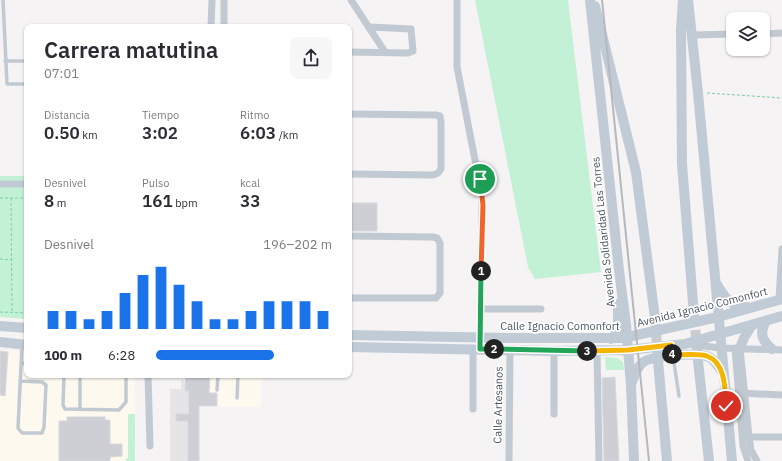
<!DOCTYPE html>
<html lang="es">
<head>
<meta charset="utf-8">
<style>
  body { margin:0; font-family:"IBM Plex Sans",sans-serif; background:#f7f7f7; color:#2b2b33; height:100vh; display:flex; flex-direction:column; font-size:15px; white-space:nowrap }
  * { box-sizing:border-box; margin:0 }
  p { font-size:13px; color:#7c7c81 }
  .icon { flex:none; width:22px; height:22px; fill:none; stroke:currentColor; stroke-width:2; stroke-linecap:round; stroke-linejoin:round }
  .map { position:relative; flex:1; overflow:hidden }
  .details { position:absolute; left:24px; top:24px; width:328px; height:354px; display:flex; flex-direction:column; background:#fff; border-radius:8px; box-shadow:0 1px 3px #0004 }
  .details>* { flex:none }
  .tools { position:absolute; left:726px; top:12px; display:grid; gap:8px }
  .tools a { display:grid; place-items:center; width:44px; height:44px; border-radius:8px; background:#fff; box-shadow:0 1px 3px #0004; font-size:20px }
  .pin { position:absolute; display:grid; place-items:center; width:34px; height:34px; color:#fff; margin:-17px; border:2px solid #fff; border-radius:50%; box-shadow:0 1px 4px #0007 }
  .km { position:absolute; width:20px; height:20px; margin:-10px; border-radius:50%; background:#222; color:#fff; font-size:11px; line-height:20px; text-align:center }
  .round { display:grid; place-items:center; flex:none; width:42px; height:42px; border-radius:8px; background:#f7f7f7 }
  .overview { display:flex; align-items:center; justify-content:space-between; height:68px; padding:0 20px }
  h1 { font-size:22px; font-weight:600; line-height:30px }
  .stats { display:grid; grid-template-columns:repeat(3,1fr); gap:6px; height:68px; padding:4px 20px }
  .stats div { display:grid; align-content:center }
  .stats b { font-size:17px; font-weight:600 }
  .stats small { font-size:11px; font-weight:400 }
  .stats p { font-size:11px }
  .chart { height:112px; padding:8px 20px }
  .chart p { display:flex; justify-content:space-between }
  .chart svg { width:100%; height:72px; margin-top:4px; stroke:#1a73e8; stroke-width:6 }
  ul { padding:0 20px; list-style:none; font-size:13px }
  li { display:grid; grid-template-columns:64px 48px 1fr; align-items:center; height:30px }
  li i { height:10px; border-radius:5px; background:#1a73e8 }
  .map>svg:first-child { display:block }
  .commercial { fill:#fdf9ef }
  .education { fill:#e6e4e5 }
  .green { fill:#c3f1d5 }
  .building { fill:#cdcfd5; stroke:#d7d9de }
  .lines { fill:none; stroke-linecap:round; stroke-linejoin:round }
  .secondary-tunnel { stroke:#caccce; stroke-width:10; stroke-dasharray:10 5; stroke-linecap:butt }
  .path { stroke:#7ad0a6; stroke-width:1; stroke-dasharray:3 2; stroke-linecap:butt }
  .lane { stroke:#c1cad2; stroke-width:3.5 }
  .street { stroke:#c1cad2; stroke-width:7 }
  .secondary { stroke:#c1cbd6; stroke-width:10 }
  .rail { stroke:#b5b8bd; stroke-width:2 }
  .split-1-casing { stroke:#fff; stroke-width:8 }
  .split-2-casing { stroke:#fff; stroke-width:8 }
  .split-3-casing { stroke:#fff; stroke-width:8 }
  .split-4-casing { stroke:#fff; stroke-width:8 }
  .split-5-casing { stroke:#fff; stroke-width:8 }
  .split-1 { stroke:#f0652b; stroke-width:5 }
  .split-2 { stroke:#22a559; stroke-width:5 }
  .split-3 { stroke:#22a559; stroke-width:5 }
  .split-4 { stroke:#f5b400; stroke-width:5 }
  .split-5 { stroke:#f5b400; stroke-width:5 }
  .labels { text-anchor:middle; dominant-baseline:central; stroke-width:3.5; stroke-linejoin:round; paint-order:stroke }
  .street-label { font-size:11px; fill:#4a5661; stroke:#fff }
</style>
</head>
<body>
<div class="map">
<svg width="782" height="461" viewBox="0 0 782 461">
  <rect width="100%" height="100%" fill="#f5f3f3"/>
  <!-- commercial -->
  <path class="commercial" d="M0,350L27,352V375H135L136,461H0Z
    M199,375H261V407H199Z"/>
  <!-- education -->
  <path class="education" d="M181,380L199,381V461H170V389H181Z"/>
  <!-- green -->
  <path class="green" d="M475,0H568L601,272L535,279L528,267Z
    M0,176H27V319L0,317Z
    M605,357L617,358L623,362L624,370H606Z
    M128,414H135V461H126V458H128Z"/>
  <!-- building -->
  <path class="building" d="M349,203H377V231H349Z
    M0,351L8,352L5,396L0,395Z
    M186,375H210L209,393H217V406H199V461H188V421H176V414H189V391H185Z
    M615,377L619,461H604L602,378Z
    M67,417H105V420H110V444H122V456L110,457V461H59V421H67Z"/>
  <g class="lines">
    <!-- secondary-tunnel -->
    <path class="secondary-tunnel" d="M694,315L698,361
      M655,318L658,361"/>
    <!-- path -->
    <path class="path" d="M707,93L782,98
      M0,198H27
      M11,198L12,312
      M0,259L11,260
      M0,312L27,313"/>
    <!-- lane -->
    <path class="lane" d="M3,0L7,84H27
      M5,61H27
      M673,356L679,396
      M21,363L27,364
      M64,375L63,405L65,409L119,410L126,402V375
      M20,381L42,382L46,385L44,427L42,433H22L18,428L22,345
      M217,390L218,375
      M237,398L238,375
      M80,410V375"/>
    <!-- street -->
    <path class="street" d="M351,0L385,52
      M457,0V67L482,196L480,349
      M211,27L212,0
      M224,27V0
      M763,34L782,33
      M692,35L733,34
      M349,52L408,53L413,51L411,29L370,27
      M349,114L436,115L440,116L441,122V169L438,173L433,175L349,174
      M0,184H27
      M349,236L433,237L437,238L440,243V293L436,298H349
      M779,299L782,249
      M481,309H541
      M688,344L720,348L782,350
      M735,348L743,446L748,461
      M740,348L749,437L751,450L757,461
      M554,351V414
      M597,351L599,461
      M148,375L150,446
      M740,393L782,395
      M473,409V349
      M749,437H782
      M509,461L510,350"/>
    <!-- secondary -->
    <path class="secondary" d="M590,0L619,270L626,325L631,385L634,461
      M683,0L681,30L682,164L694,315
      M688,0L698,93L732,461
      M595,6L636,172L655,318
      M716,283C724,297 731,307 747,307
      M766,321C759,332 762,341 772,349
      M0,326L27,328
      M349,335L509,338H623L718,317L782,299
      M611,339L618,332V304
      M0,342L27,345
      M349,347L554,351L628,350L685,344L782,316
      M740,348L744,338L752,325
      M658,361L667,461
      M698,361L709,461
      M632,382C634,376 637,368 642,363C651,355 699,352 709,357C715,360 719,368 723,373"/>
    <!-- rail -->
    <path class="rail" d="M602,0L649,461"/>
  </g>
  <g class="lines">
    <!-- split-1 casing -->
    <g class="split-1-casing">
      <path id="split-1" d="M480,179L483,205L481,271"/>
    </g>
    <!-- split-2 casing -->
    <g class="split-2-casing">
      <path id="split-2" d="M481,271L480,349H494"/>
    </g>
    <!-- split-3 casing -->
    <g class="split-3-casing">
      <path id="split-3" d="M494,349L587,351"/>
    </g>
    <!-- split-4 casing -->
    <g class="split-4-casing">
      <path id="split-4" d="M587,351L628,350L671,345L672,354"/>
    </g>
    <!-- split-5 casing -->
    <g class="split-5-casing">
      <path id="split-5" d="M672,354V355C683,355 697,353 707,356C726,363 725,390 726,406"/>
    </g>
    <!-- split-1 -->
    <use href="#split-1" class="split-1"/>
    <!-- split-2 -->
    <use href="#split-2" class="split-2"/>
    <!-- split-3 -->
    <use href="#split-3" class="split-3"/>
    <!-- split-4 -->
    <use href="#split-4" class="split-4"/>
    <!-- split-5 -->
    <use href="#split-5" class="split-5"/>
  </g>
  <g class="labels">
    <!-- street labels -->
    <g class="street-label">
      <text transform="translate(603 232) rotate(-96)">Avenida Solidaridad Las Torres</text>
      <text transform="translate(702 307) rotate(-14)">Avenida Ignacio Comonfort</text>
      <text x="560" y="326">Calle Ignacio Comonfort</text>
      <text transform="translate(498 405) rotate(-89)">Calle Artesanos</text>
    </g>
  </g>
</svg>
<div class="tools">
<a><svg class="icon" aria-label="layers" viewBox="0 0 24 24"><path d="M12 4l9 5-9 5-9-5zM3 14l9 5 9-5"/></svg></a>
</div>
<div class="pin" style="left:480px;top:179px;background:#1e9e55"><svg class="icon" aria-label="arrive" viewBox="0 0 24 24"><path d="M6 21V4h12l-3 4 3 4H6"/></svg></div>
<div class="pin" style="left:726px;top:406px;background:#d93025"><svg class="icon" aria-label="check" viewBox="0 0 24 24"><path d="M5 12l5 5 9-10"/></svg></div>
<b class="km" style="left:481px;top:271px">1</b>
<b class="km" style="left:494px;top:349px">2</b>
<b class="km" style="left:587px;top:351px">3</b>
<b class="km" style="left:672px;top:354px">4</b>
<section class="details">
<div class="overview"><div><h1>Carrera matutina</h1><p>07:01</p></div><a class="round"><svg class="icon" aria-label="share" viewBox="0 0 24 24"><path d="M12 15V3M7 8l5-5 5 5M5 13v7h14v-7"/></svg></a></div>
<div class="stats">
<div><p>Distancia</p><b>0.50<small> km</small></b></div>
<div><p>Tiempo</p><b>3:02</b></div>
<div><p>Ritmo</p><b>6:03<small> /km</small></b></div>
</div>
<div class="stats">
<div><p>Desnivel</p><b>8<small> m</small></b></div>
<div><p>Pulso</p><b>161<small> bpm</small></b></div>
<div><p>kcal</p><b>33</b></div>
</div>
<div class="chart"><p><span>Desnivel</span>196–202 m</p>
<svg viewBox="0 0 160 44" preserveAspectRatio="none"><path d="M5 44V33M15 44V33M25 44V38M35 44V33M45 44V22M55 44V11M65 44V6M75 44V17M85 44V27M95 44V38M105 44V38M115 44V33M125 44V27M135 44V27M145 44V27M155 44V33"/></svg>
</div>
<ul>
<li><b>100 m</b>6:28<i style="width:67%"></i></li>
</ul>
</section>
</div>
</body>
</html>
